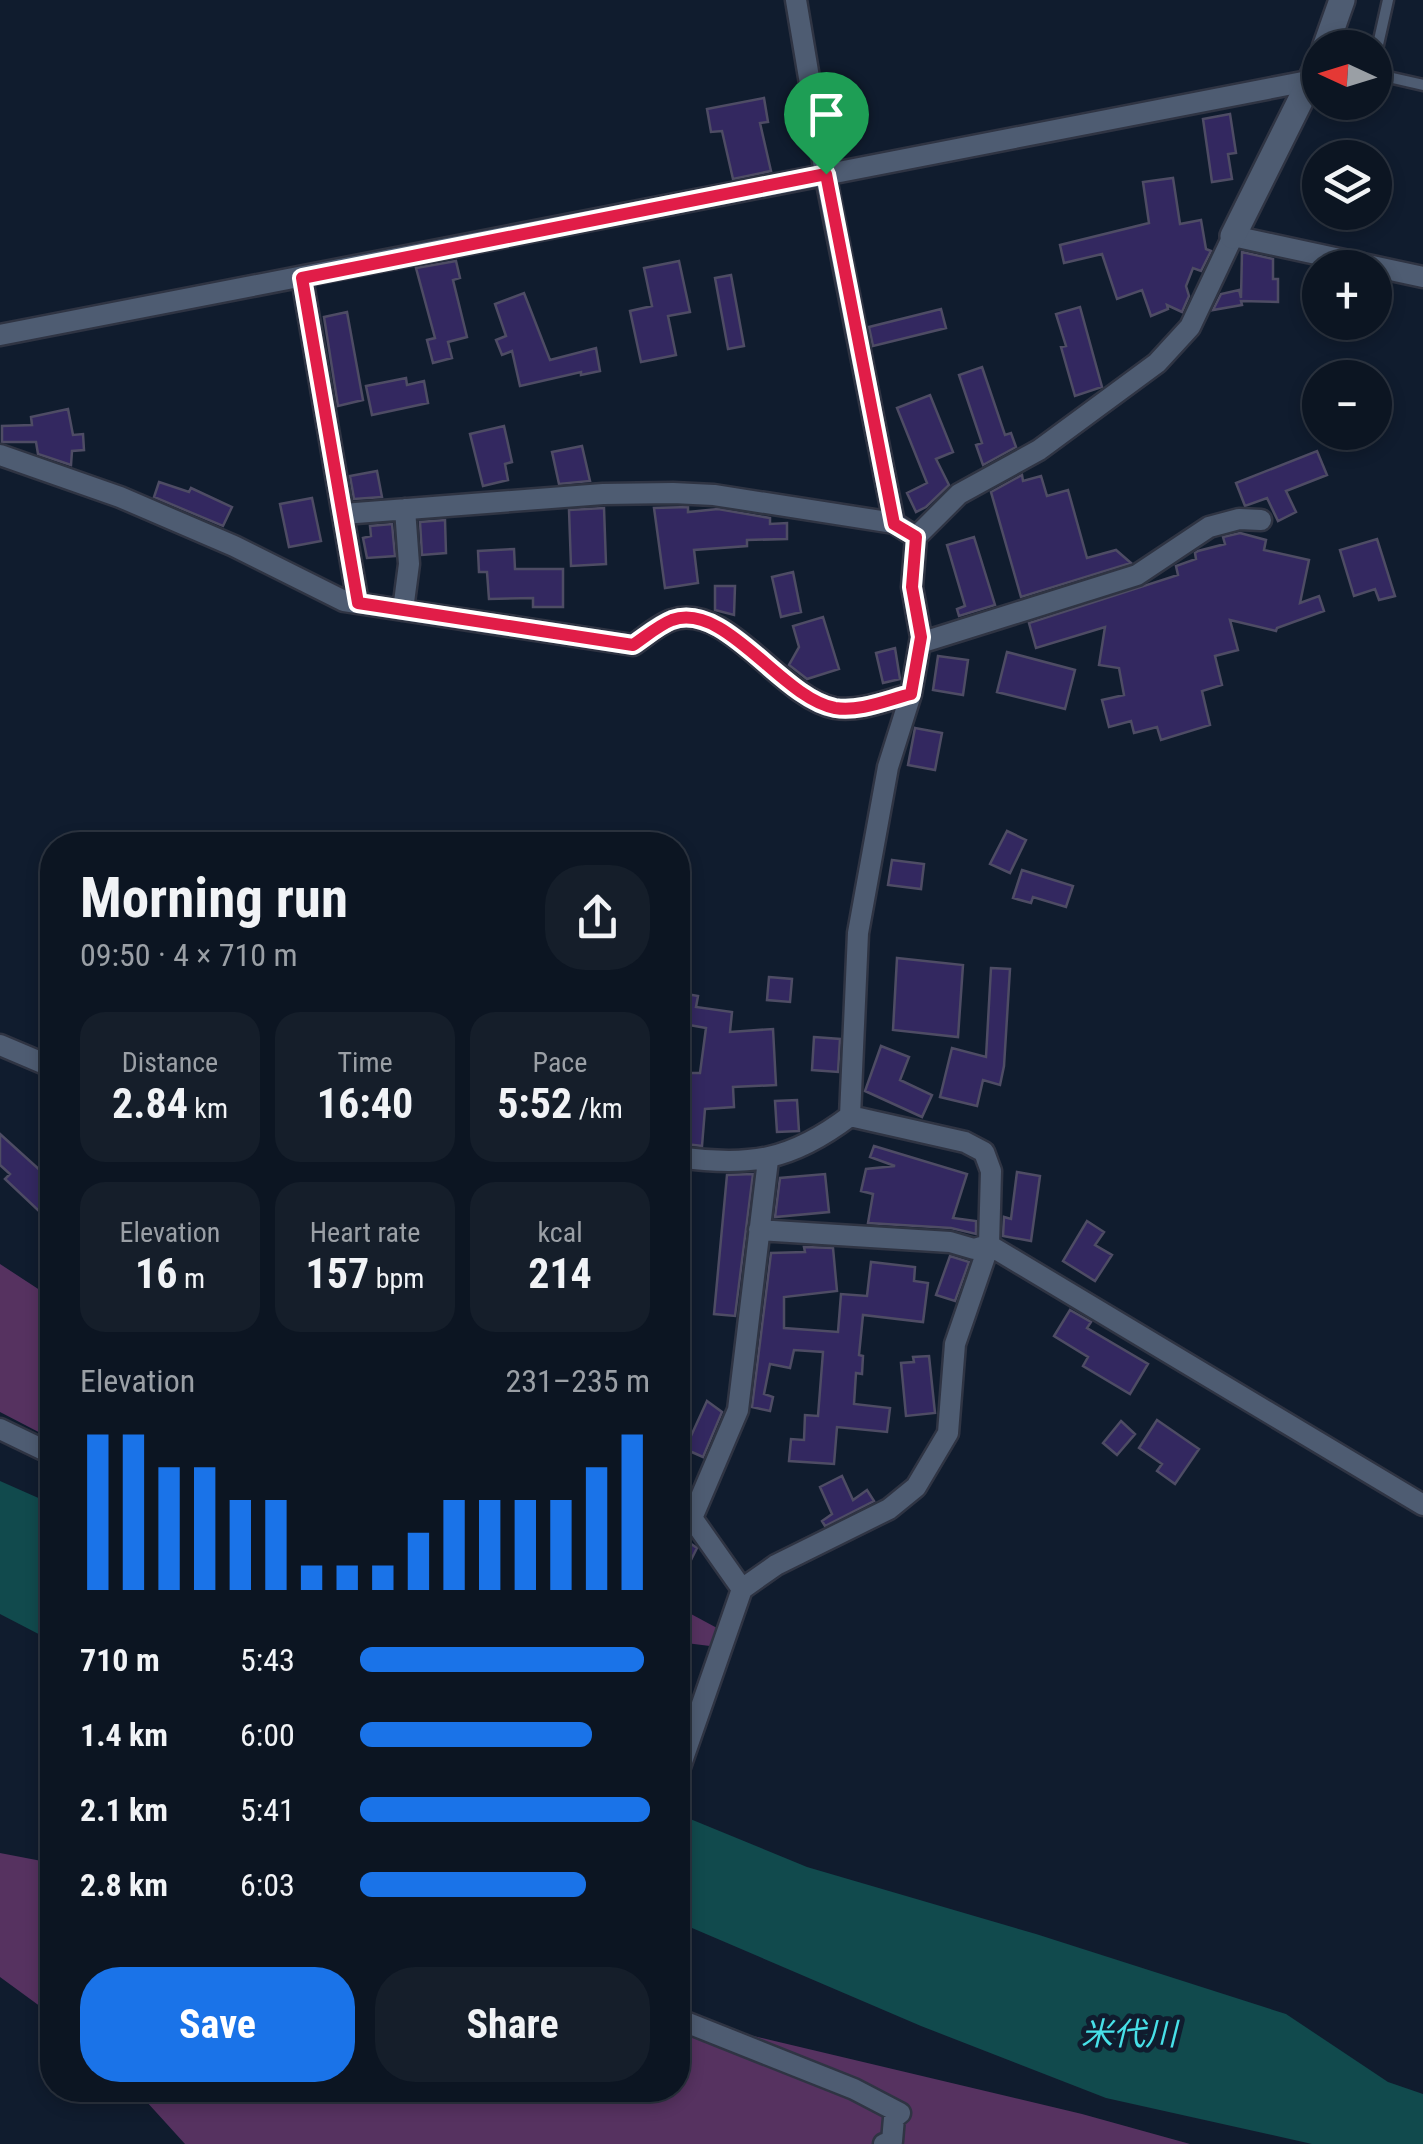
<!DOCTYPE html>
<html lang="en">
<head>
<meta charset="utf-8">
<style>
  body { margin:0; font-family:"Roboto Condensed","Noto Sans JP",sans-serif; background:#151e2a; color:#f1f3f6; height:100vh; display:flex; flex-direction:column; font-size:38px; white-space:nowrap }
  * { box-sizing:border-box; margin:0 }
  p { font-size:32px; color:#9a9fa5 }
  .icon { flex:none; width:55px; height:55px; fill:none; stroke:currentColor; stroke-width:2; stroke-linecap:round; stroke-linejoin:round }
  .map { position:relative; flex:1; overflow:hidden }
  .panel { position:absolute; left:40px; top:832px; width:650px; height:1270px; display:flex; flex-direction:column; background:#0c1522; border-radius:40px; box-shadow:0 5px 15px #0003,0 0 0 2px #2c3440 }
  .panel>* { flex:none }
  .needle { width:65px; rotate:274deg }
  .tools { position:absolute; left:1302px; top:30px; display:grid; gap:20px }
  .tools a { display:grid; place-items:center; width:90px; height:90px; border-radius:50%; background:#0c1522; box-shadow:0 5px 15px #0003,0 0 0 2px #2c3440; font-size:50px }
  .pin { position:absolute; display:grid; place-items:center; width:85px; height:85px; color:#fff; margin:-102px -42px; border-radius:50% 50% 50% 0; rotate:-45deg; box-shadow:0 0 10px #0007 }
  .pin .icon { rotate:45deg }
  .round { display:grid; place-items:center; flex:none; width:105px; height:105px; border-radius:40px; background:#151e2a }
  .summary { display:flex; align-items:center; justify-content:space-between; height:170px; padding:0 40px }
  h1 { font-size:55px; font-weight:700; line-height:75px }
  .figures { display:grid; grid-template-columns:repeat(3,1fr); gap:15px; height:170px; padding:10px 40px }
  .figures div { display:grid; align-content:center; border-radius:25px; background:#151e2a; text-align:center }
  .figures b { font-size:42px; font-weight:700 }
  .figures small { font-size:28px; font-weight:400 }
  .figures p { font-size:28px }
  .chart { height:280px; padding:20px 40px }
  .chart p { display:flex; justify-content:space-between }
  .chart svg { width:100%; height:180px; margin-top:10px; stroke:#1a73e8; stroke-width:6 }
  .button { display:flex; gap:20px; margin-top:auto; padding:20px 40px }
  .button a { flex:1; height:115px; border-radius:40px; background:#1a73e8; color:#fff; font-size:40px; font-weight:700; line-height:115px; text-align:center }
  .button a+a { background:#151e2a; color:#f1f3f6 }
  ul { padding:0 40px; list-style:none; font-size:32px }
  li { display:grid; grid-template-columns:160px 120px 1fr; align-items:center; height:75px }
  li i { height:25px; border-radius:12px; background:#1a73e8 }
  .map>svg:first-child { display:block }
  .green { fill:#563260 }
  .water { fill:#114a4d }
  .building { fill:#332860; stroke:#4e4c64; stroke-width:2.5 }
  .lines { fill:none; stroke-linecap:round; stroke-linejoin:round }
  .service-casing { stroke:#2f3443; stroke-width:15 }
  .minor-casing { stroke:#2f3443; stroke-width:25 }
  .tertiary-casing { stroke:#2f3443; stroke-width:30 }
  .service { stroke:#4e5c72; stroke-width:10 }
  .minor { stroke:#4e5c72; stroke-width:20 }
  .tertiary { stroke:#4e5c72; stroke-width:25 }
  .route-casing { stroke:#fff; stroke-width:20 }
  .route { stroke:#e11d48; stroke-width:12 }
  .labels { text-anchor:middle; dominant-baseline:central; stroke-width:10; stroke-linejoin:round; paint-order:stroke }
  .water-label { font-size:32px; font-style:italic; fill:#47e0e8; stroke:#101c2e }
</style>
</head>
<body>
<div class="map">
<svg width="1423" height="2144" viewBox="0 0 1423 2144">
  <rect width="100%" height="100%" fill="#101c2e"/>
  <!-- green -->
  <path class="green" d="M0,1264L52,1298V1439L0,1412Z
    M678,1607L717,1628L710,1646L678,1642Z
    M0,1853L52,1863V2015L0,1977Z
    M678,2018L1082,2114L1190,2144H185L136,2090H678Z"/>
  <!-- water -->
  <path class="water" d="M0,1481L52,1504V1641L0,1614Z
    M678,1814L807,1867L1036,1934L1286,2014L1388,2082L1423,2094V2144H1312L1106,2098L921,2026L678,1922Z"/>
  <!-- building -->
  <path class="building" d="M764,98L768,122L760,123L771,171L733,179L722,131L711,132L707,109Z
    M1230,114L1236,153L1228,154L1232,179L1212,182L1203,119Z
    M1173,178L1180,224L1201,220L1206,249L1211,251L1201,271L1193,268L1186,286L1189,296L1182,312L1167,305L1168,309L1151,316L1142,290L1117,299L1102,254L1064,263L1060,245L1149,223L1143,182Z
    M1242,252L1273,259V279H1278V302L1241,301L1242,305L1213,310L1221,294L1239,290L1241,298Z
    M456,261L460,278L453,280L467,337L448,342L452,358L433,363L427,340L435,338L416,268Z
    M679,261L690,312L668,316L676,355L641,362L630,311L652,306L644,268Z
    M731,275L744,346L728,349L715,278Z
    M524,293L550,360L596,348L600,371L581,375V372L520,386L512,351L502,355L496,340L506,336L495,304Z
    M1080,307L1102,387L1075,396L1061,347L1066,346L1056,314Z
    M941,309L946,328L873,346L869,327Z
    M347,312L363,400L338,406L324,317Z
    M982,367L1005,435L1011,433L1016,447L983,465L976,445L982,443L959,375Z
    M406,378L407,385L424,381L428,403L372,415L366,386Z
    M930,395L953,452L936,459L949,485L926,507L916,512L907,493L927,483L897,408Z
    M68,409L73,435L83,434L84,450L72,451L71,465L38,454L36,442H2V426L32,425L31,417Z
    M504,426L512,462L505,464L508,480L483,486L470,434Z
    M582,446L590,481L559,484L552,452Z
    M1317,451L1327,475L1286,491L1296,512L1278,521L1267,498L1245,506L1236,483Z
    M377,471L382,497L354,499L350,476Z
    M1022,475L1023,481L1041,476L1047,496L1068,490L1087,558L1116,550L1131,563L1021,597L991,492Z
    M159,482L189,492L191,488L232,507L223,526L154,497Z
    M312,498L321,541L289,547L280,504Z
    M688,507V512L718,509L770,518V524L787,523V539L747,540V546L694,550L698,583L665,588L654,508Z
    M604,508L606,564L571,566L569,510Z
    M445,520L446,553L422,555L420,522Z
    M392,524L395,556L367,558L363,538L371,536L370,526Z
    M1240,533L1266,540L1264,550L1309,560L1300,603L1319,596L1324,611L1277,628L1276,631L1230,620L1238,650L1215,656L1222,685L1202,691L1210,725L1161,740L1157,727L1134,733L1131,721L1109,727L1102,700L1124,695L1119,668L1099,665L1105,627L1036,648L1029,623L1178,575L1176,566L1196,559L1195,553L1198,551L1225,544L1223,537Z
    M974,537L995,605L959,616L957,609L965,606L947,545Z
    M1377,539L1395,596L1379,600L1375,589L1354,596L1340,550Z
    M514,549L515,569H563V607H533V598L489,599L487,572H479L478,551Z
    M793,572L801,612L781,617L772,577Z
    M715,586H735L734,615L715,610Z
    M823,617L839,669L807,679L789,665L799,647L793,626Z
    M895,648L900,679L883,683L876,653Z
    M1007,652L1075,670L1065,709L997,692Z
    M938,656L968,660L963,695L933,690Z
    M915,728L942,733L935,770L908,765Z
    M1007,831L1026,840L1010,873L990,864Z
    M892,860L924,864L921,889L888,885Z
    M1022,870L1073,886L1066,907L1033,897L1031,903L1013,898Z
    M897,958L963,965L958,1037L893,1030Z
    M991,968L1010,969L1004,1066L1000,1085L983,1080L977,1106L940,1097L952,1048L986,1057Z
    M769,977L792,979L790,1002L767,1000Z
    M681,993L698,996L696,1007L732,1012L730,1032L773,1029L776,1085L733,1087L734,1107L705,1109L702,1146L686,1144L688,1136L678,1135V1073H700L706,1028L678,1023Z
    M814,1037L840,1039L838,1072L812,1070Z
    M881,1046L909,1057L900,1080L932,1095L922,1117L865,1091Z
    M797,1100L799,1131L777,1132L775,1101Z
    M0,1134L52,1181V1200L41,1213L5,1179L10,1174L0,1165Z
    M874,1146L967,1174L953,1218L976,1221V1234L951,1228L868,1223L873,1194L861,1191L866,1169L895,1166L870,1157Z
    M1017,1172L1040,1176L1031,1241L1003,1236L1004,1217L1011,1219Z
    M753,1174L735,1316L714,1314L727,1175Z
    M825,1174L829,1212L775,1217L780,1178Z
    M1087,1221L1104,1232L1095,1245L1112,1255L1095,1281L1063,1261Z
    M804,1247L833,1248L837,1291L784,1297V1328L838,1332L841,1294L867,1296L871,1262L915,1267L914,1281L928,1283L923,1322L863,1315L859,1355L863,1356L862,1374L856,1373L854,1404L890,1408L887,1432L837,1427L834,1464L789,1461L791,1439L804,1440L805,1415L818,1416L823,1352L794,1350L790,1368L770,1364L764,1394L773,1397L770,1411L752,1407L771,1253L805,1252Z
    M950,1256L969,1262L955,1301L936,1295Z
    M1070,1310L1091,1322L1087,1328L1148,1364L1130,1394L1083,1366L1088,1357L1054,1336Z
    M929,1356L935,1413L906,1416L901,1363L914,1362L913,1357Z
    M707,1401L722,1412L703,1457L685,1449Z
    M1157,1420L1199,1449L1175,1484L1157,1471L1162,1464L1139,1448Z
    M1121,1421L1135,1434L1117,1455L1103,1443Z
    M842,1476L853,1500L867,1490L874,1501L825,1526L822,1521L832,1514L820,1487Z
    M678,1535L697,1548L678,1586Z"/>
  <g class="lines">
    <!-- service casing -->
    <g class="service-casing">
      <path id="service" d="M1375,58L1388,0
        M1375,74L1423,85"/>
    </g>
    <!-- minor casing -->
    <g class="minor-casing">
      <path id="minor" d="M796,0L825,173L894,523
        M302,278L358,603
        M0,335L1313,80
        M0,455L120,497L234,546L344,601L633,645C645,637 659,624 672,620C727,601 781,698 835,708C860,712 887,700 911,694
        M343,514L603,494L673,493L714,495L894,523L916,537
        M403,610L409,564L405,509
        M920,643L1137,575L1209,527L1239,519L1261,520
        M0,1045L52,1067
        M678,1157C749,1167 791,1161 850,1116L858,933L888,767L911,694L921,637L912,587L916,537L959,494L1039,450L1157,363L1190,327L1233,236L1423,277
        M759,1230L950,1242L974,1249L989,1245L1423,1505
        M0,1429L52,1454
        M742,1589L692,1518L738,1410L768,1160
        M678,1773L742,1589L776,1565L889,1509L916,1487L948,1433L955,1344L989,1245L991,1171L984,1152L965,1142L850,1116
        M678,2019L854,2089L900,2113L894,2118L892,2141L884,2144"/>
    </g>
    <!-- tertiary casing -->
    <g class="tertiary-casing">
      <path id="tertiary" d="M1325,48L1342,0
        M1233,236L1320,61"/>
    </g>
    <!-- service -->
    <use href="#service" class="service"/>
    <!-- minor -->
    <use href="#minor" class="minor"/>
    <!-- tertiary -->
    <use href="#tertiary" class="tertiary"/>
  </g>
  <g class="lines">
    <!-- route casing -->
    <g class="route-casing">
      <path id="route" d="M826,174L894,524L916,537L912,587L921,637L911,694C887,700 860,712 835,708C781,698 726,601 672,620C659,625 645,637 633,645L358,603L302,278Z"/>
    </g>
    <!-- route -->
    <use href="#route" class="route"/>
  </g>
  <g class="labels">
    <!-- water labels -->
    <g class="water-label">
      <text x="1129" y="2034">米代川</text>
    </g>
  </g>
</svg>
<div class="tools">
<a><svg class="needle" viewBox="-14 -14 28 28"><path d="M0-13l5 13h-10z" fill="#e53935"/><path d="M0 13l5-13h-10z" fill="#9a9fa5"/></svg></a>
<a><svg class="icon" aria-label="layers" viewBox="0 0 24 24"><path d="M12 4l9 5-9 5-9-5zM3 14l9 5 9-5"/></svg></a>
<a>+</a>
<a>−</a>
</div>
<div class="pin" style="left:826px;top:174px;background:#1e9e55"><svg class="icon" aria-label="arrive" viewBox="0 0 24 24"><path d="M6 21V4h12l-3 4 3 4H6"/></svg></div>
<section class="panel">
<div class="summary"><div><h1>Morning run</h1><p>09:50 · 4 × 710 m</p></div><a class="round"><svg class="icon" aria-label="share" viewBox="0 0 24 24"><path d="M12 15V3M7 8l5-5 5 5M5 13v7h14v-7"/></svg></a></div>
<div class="figures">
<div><p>Distance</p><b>2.84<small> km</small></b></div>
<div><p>Time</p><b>16:40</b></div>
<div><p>Pace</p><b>5:52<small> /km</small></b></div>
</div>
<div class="figures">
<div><p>Elevation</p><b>16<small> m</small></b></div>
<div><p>Heart rate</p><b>157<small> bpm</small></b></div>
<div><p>kcal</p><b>214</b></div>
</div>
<div class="chart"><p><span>Elevation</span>231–235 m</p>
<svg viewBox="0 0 160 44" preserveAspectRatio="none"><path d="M5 44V6M15 44V6M25 44V14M35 44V14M45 44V22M55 44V22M65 44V38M75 44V38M85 44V38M95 44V30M105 44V22M115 44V22M125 44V22M135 44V22M145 44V14M155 44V6"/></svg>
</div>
<ul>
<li><b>710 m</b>5:43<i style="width:98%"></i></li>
<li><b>1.4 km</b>6:00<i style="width:80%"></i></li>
<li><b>2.1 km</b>5:41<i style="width:100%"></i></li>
<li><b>2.8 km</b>6:03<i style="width:78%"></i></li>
</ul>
<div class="button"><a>Save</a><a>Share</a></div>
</section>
</div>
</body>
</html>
